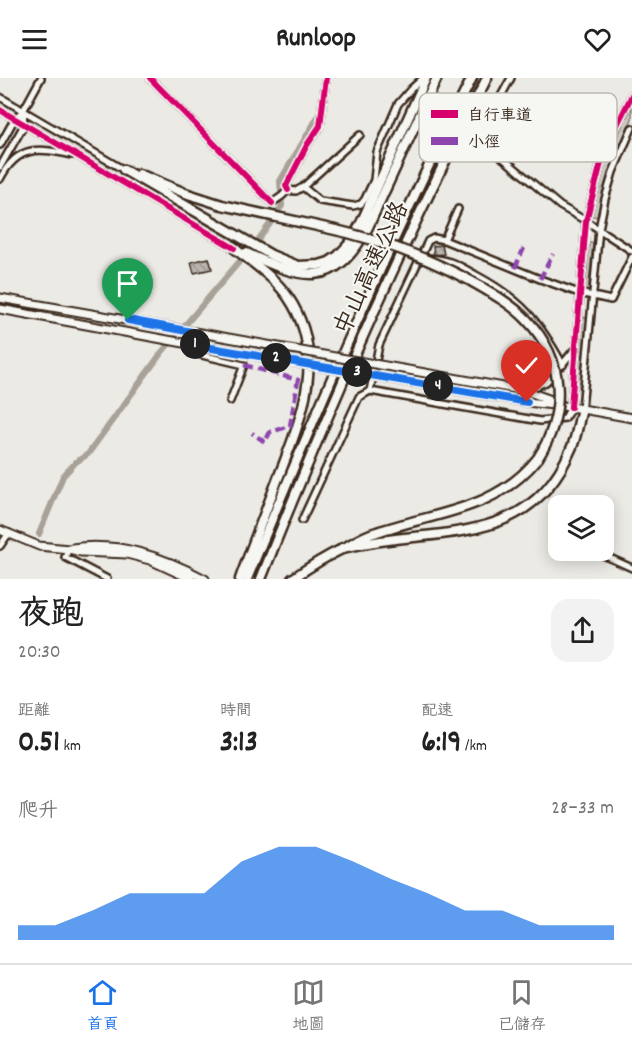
<!DOCTYPE html>
<html lang="zh-TW">
<head>
<meta charset="utf-8">
<style>
  body { margin:0; font-family:Dekko,"LXGW WenKai TC",sans-serif; background:#f2f2f2; color:#222; height:100vh; display:flex; flex-direction:column; font-size:22px; white-space:nowrap }
  * { box-sizing:border-box; margin:0 }
  p { font-size:20px; color:#767676 }
  .icon { flex:none; width:33px; height:33px; fill:none; stroke:currentColor; stroke-width:2; stroke-linecap:round; stroke-linejoin:round }
  .map { position:relative; height:501px; overflow:hidden }
  .side { display:flex; flex-direction:column; background:#fff; flex:1 }
  .side>* { flex:none }
  .buttons { position:absolute; left:548px; top:417px; display:grid; gap:12px }
  .buttons a { display:grid; place-items:center; width:66px; height:66px; border-radius:12px; background:#fff; box-shadow:0 3px 15px #0003; font-size:30px }
  .pin { position:absolute; display:grid; place-items:center; width:51px; height:51px; color:#fff; margin:-62px -26px; border-radius:50% 50% 50% 0; rotate:-45deg; box-shadow:0 0 6px #0007 }
  .pin .icon { rotate:45deg }
  .km { position:absolute; width:30px; height:30px; margin:-15px; border-radius:50%; background:#222; color:#fff; font-size:16px; line-height:30px; text-align:center }
  .round { display:grid; place-items:center; flex:none; width:63px; height:63px; border-radius:18px; background:#f2f2f2 }
  .summary { display:flex; align-items:center; justify-content:space-between; height:102px; padding:0 18px }
  h1 { font-size:33px; font-weight:700; line-height:45px }
  .metrics { display:grid; grid-template-columns:repeat(3,1fr); gap:9px; height:102px; padding:6px 18px }
  .metrics div { display:grid; align-content:center }
  .metrics b { font-size:30px; font-weight:700 }
  .metrics small { font-size:16px; font-weight:400 }
  .metrics p { font-size:16px }
  .chart { height:168px; padding:12px 18px }
  .chart p { display:flex; justify-content:space-between }
  .chart svg { width:100%; height:108px; margin-top:6px; fill:#1a73e8; opacity:.7 }
  header { display:flex; justify-content:space-between; align-items:center; height:78px; padding:0 18px; background:#fff; font-size:27px; font-weight:700 }
  .tab-bar { display:flex; justify-content:space-around; align-items:center; height:84px; border-top:2px solid #e0e0e0; background:#fff; font-size:16px; color:#767676 }
  .tab-bar a { display:grid; justify-items:center; gap:3px }
  .tab-bar .selected { color:#1a73e8 }
  .map>svg:first-child { display:block }
  .grass { fill:url(#grass-tufts); stroke:#847a71; stroke-width:1.5 }
  .lines { fill:none; stroke-linecap:round; stroke-linejoin:round }
  .canal { stroke:#a8a198; stroke-width:6 }
  .building { fill:url(#building-back-hatch); stroke:#3b2a1e; stroke-width:1.5 }
  .minor-casing { stroke:#3b2a1e; stroke-width:10 }
  .major-casing { stroke:#3b2a1e; stroke-width:11 }
  .highway-casing { stroke:#3b2a1e; stroke-width:13 }
  .minor { stroke:#f6f6f2; stroke-width:5 }
  .major { stroke:#f6f6f2; stroke-width:7 }
  .highway { stroke:#f6f6f2; stroke-width:8 }
  .major-bridge-casing { stroke:#3b2a1e; stroke-width:11; stroke-linecap:butt }
  .highway-bridge-casing { stroke:#3b2a1e; stroke-width:13; stroke-linecap:butt }
  .major-bridge { stroke:#f6f6f2; stroke-width:7 }
  .highway-bridge { stroke:#f6f6f2; stroke-width:8 }
  .quiet { stroke:#8e44ad; stroke-width:4.5; stroke-dasharray:9 4.5; stroke-linecap:butt }
  .cycleway-casing { stroke:#f6f6f2; stroke-width:10 }
  .cycleway { stroke:#d6006c; stroke-width:6 }
  .route-casing { stroke:#fff; stroke-width:12 }
  .route { stroke:#1a73e8; stroke-width:8 }
  .labels { text-anchor:middle; dominant-baseline:central; stroke-width:4.5; stroke-linejoin:round; paint-order:stroke }
  .street-label { font-size:24px; fill:#3b2a1e; stroke:#f6f6f2 }
  .key { fill:#f6f6f2; stroke:#beb9b2; stroke-width:1.5 }
  .key-label { font-size:16px; fill:#3b2a1e }
</style>
</head>
<body>
<header><svg class="icon" aria-label="menu" viewBox="0 0 24 24"><path d="M4 6h16M4 12h16M4 18h16"/></svg>Runloop<svg class="icon" aria-label="heart" viewBox="0 0 24 24"><path d="M12 20l-8-8c-3-5 5-10 8-4 3-6 11-1 8 4z"/></svg></header>
<div class="map">
<svg width="632" height="501" viewBox="0 0 632 501">
  <defs>
    <pattern id="grass-tufts" width="24" height="20" patternUnits="userSpaceOnUse" patternTransform="scale(1.5)"><rect width="24" height="20" fill="#cdcac4"/><path d="M3 7l-1-3M5 7V3M7 7l1-3M15 17l-1-3M17 17v-4M19 17l1-3" fill="none" stroke="#b1aea8"/></pattern>
    <pattern id="building-back-hatch" width="6" height="6" patternUnits="userSpaceOnUse" patternTransform="scale(1.5)"><rect width="6" height="6" fill="#bab4ae"/><path d="M-1 5l2 2M0 0l6 6M5-1l2 2" fill="none" stroke="#98938d"/></pattern>
  </defs>
  <rect width="100%" height="100%" fill="#ebeae5"/>
  <filter id="ink" filterUnits="userSpaceOnUse"><feTurbulence type="fractalNoise" baseFrequency=".0167" numOctaves="2"/><feDisplacementMap in="SourceGraphic" scale="12" xChannelSelector="R" yChannelSelector="G"/><feConvolveMatrix kernelMatrix="1 2 1 2 8 2 1 2 1" color-interpolation-filters="sRGB"/></filter>
  <g filter="url(#ink)">
    <!-- grass -->
    <path class="grass" d="M632,28V41L610,89L599,139L592,138L606,82Z
      M589,165H593L588,214L585,213Z
      M582,239L587,240L581,308H576Z"/>
    <g class="lines">
      <!-- canal -->
      <path class="canal" d="M278,133L282,128L280,103L320,35
        M258,162L272,143
        M39,456L63,398L76,384L88,376L162,274L240,183"/>
    </g>
    <!-- building -->
    <path class="building" d="M442,167L444,176L434,177L433,168Z
      M209,180L212,191L194,195L191,184Z"/>
    <g class="lines">
      <!-- minor casing -->
      <g class="minor-casing">
        <path id="minor" d="M150,0L272,125L282,118L288,112L286,108L307,67L320,48L326,0
          M511,0L484,49L482,59L485,65L560,128L586,143L632,173
          M0,19L124,92
          M0,32L234,170
          M0,67L15,40L23,33L41,0
          M0,89L24,47L23,33
          M0,101C18,66 39,70 72,77
          M303,109L360,57
          M288,112L296,113L303,109L320,123L353,128L361,126L365,121L374,102L377,74L398,26L411,11L423,0
          M444,162L458,131
          M428,180C449,181 458,187 476,197C521,221 539,243 563,287
          M192,254L189,265L193,275L244,287L230,323
          M561,288L574,272
          M370,313L540,343L565,340L571,329L586,143L602,81L613,55L632,17
          M526,313L546,304L555,295
          M582,331L599,151L605,121L613,94L632,50
          M302,442L359,319L370,313L379,267L428,163L434,160L444,162L540,201L579,215L611,222L632,179
          M0,468L9,455
          M69,471L65,479L107,501
          M592,472L632,490"/>
      </g>
      <!-- major casing -->
      <g class="major-casing">
        <path id="major" d="M0,220L206,256
          M0,231L200,268
          M526,313L560,325
          M527,324L571,329L632,340
          M0,452L39,468L69,471L81,474L127,476L150,482L191,501
          M72,470C119,463 163,479 205,501"/>
      </g>
      <!-- highway casing -->
      <g class="highway-casing">
        <path id="highway" d="M124,92L271,177L298,188L319,187L329,184L338,178L350,165L362,143L426,0
          M139,96L185,115L222,127L322,149
          M234,170C253,185 274,199 288,219C329,279 300,343 277,403C265,435 252,468 240,501
          M246,175C302,201 334,213 368,149L437,0
          M342,470C366,465 390,461 414,459C485,452 540,444 571,371C577,359 578,344 582,331
          M247,501C317,332 389,164 472,0
          M261,501C328,331 403,163 487,0
          M292,501C309,489 325,479 344,470C354,464 365,457 377,454C437,434 496,433 538,380"/>
      </g>
      <!-- minor -->
      <use href="#minor" class="minor"/>
      <!-- major -->
      <use href="#major" class="major"/>
      <!-- highway -->
      <use href="#highway" class="highway"/>
      <!-- major-bridge casing -->
      <g class="major-bridge-casing">
        <path id="major-bridge" d="M206,256L526,313
          M200,268L527,324"/>
      </g>
      <!-- highway-bridge casing -->
      <g class="highway-bridge-casing">
        <path id="highway-bridge" d="M322,149C376,160 422,177 471,203C490,214 512,226 527,242C565,282 567,334 538,380"/>
      </g>
      <!-- major-bridge -->
      <use href="#major-bridge" class="major-bridge"/>
      <!-- highway-bridge -->
      <use href="#highway-bridge" class="highway-bridge"/>
      <!-- quiet -->
      <path class="quiet" d="M515,190L524,170
        M540,201L553,176
        M244,287L298,302L290,348L270,354L265,364L252,355"/>
      <!-- cycleway casing -->
      <g class="cycleway-casing">
        <path id="cycleway" d="M150,0L272,125
          M0,32L234,170
          M288,112L286,108L307,67L320,48L326,0
          M571,329L586,143L602,81L613,55L632,17"/>
      </g>
      <!-- cycleway -->
      <use href="#cycleway" class="cycleway"/>
    </g>
  </g>
  <g class="lines" filter="url(#ink)">
    <!-- route casing -->
    <g class="route-casing">
      <path id="route" d="M128,242L192,254L189,265L200,268L527,324"/>
    </g>
    <!-- route -->
    <use href="#route" class="route"/>
  </g>
  <g class="labels">
    <!-- street labels -->
    <g class="street-label">
      <text transform="translate(373 191) rotate(-65)">中山高速公路</text>
    </g>
  </g>
  <!-- legend -->
  <rect x="419" y="15" width="198" height="69" rx="9" class="key"/>
  <rect x="431" y="32" width="27" height="8" fill="#d6006c"/>
  <rect x="431" y="59" width="27" height="8" fill="#8e44ad"/>
  <g class="key-label">
    <text x="468" y="42">自行車道</text>
    <text x="468" y="69">小徑</text>
  </g>
</svg>
<div class="buttons">
<a><svg class="icon" aria-label="layers" viewBox="0 0 24 24"><path d="M12 4l9 5-9 5-9-5zM3 14l9 5 9-5"/></svg></a>
</div>
<div class="pin" style="left:128px;top:242px;background:#1e9e55"><svg class="icon" aria-label="arrive" viewBox="0 0 24 24"><path d="M6 21V4h12l-3 4 3 4H6"/></svg></div>
<div class="pin" style="left:527px;top:324px;background:#d93025"><svg class="icon" aria-label="check" viewBox="0 0 24 24"><path d="M5 12l5 5 9-10"/></svg></div>
<b class="km" style="left:195px;top:266px">1</b>
<b class="km" style="left:276px;top:280px">2</b>
<b class="km" style="left:357px;top:294px">3</b>
<b class="km" style="left:438px;top:308px">4</b>
</div>
<section class="side">
<div class="summary"><div><h1>夜跑</h1><p>20:30</p></div><a class="round"><svg class="icon" aria-label="share" viewBox="0 0 24 24"><path d="M12 15V3M7 8l5-5 5 5M5 13v7h14v-7"/></svg></a></div>
<div class="metrics">
<div><p>距離</p><b>0.51<small> km</small></b></div>
<div><p>時間</p><b>3:13</b></div>
<div><p>配速</p><b>6:19<small> /km</small></b></div>
</div>
<div class="chart"><p><span>爬升</span>28–33 m</p>
<svg viewBox="0 0 160 44" preserveAspectRatio="none"><path d="M0 44V38L10 38L20 32L30 25L40 25L50 25L60 12L70 6L80 6L90 12L100 19L110 25L120 32L130 32L140 38L150 38L160 38V44z"/></svg>
</div>
</section>
<nav class="tab-bar">
<a class="selected"><svg class="icon" aria-label="home" viewBox="0 0 24 24"><path d="M3 11l9-7 9 7M6 9v11h12V9"/></svg>首頁</a>
<a><svg class="icon" aria-label="map" viewBox="0 0 24 24"><path d="M3 6l6-2 6 2 6-2v14l-6 2-6-2-6 2zM9 4v14M15 6v14"/></svg>地圖</a>
<a><svg class="icon" aria-label="saved" viewBox="0 0 24 24"><path d="M7 4h10v16l-5-4-5 4z"/></svg>已儲存</a>
</nav>
</body>
</html>
